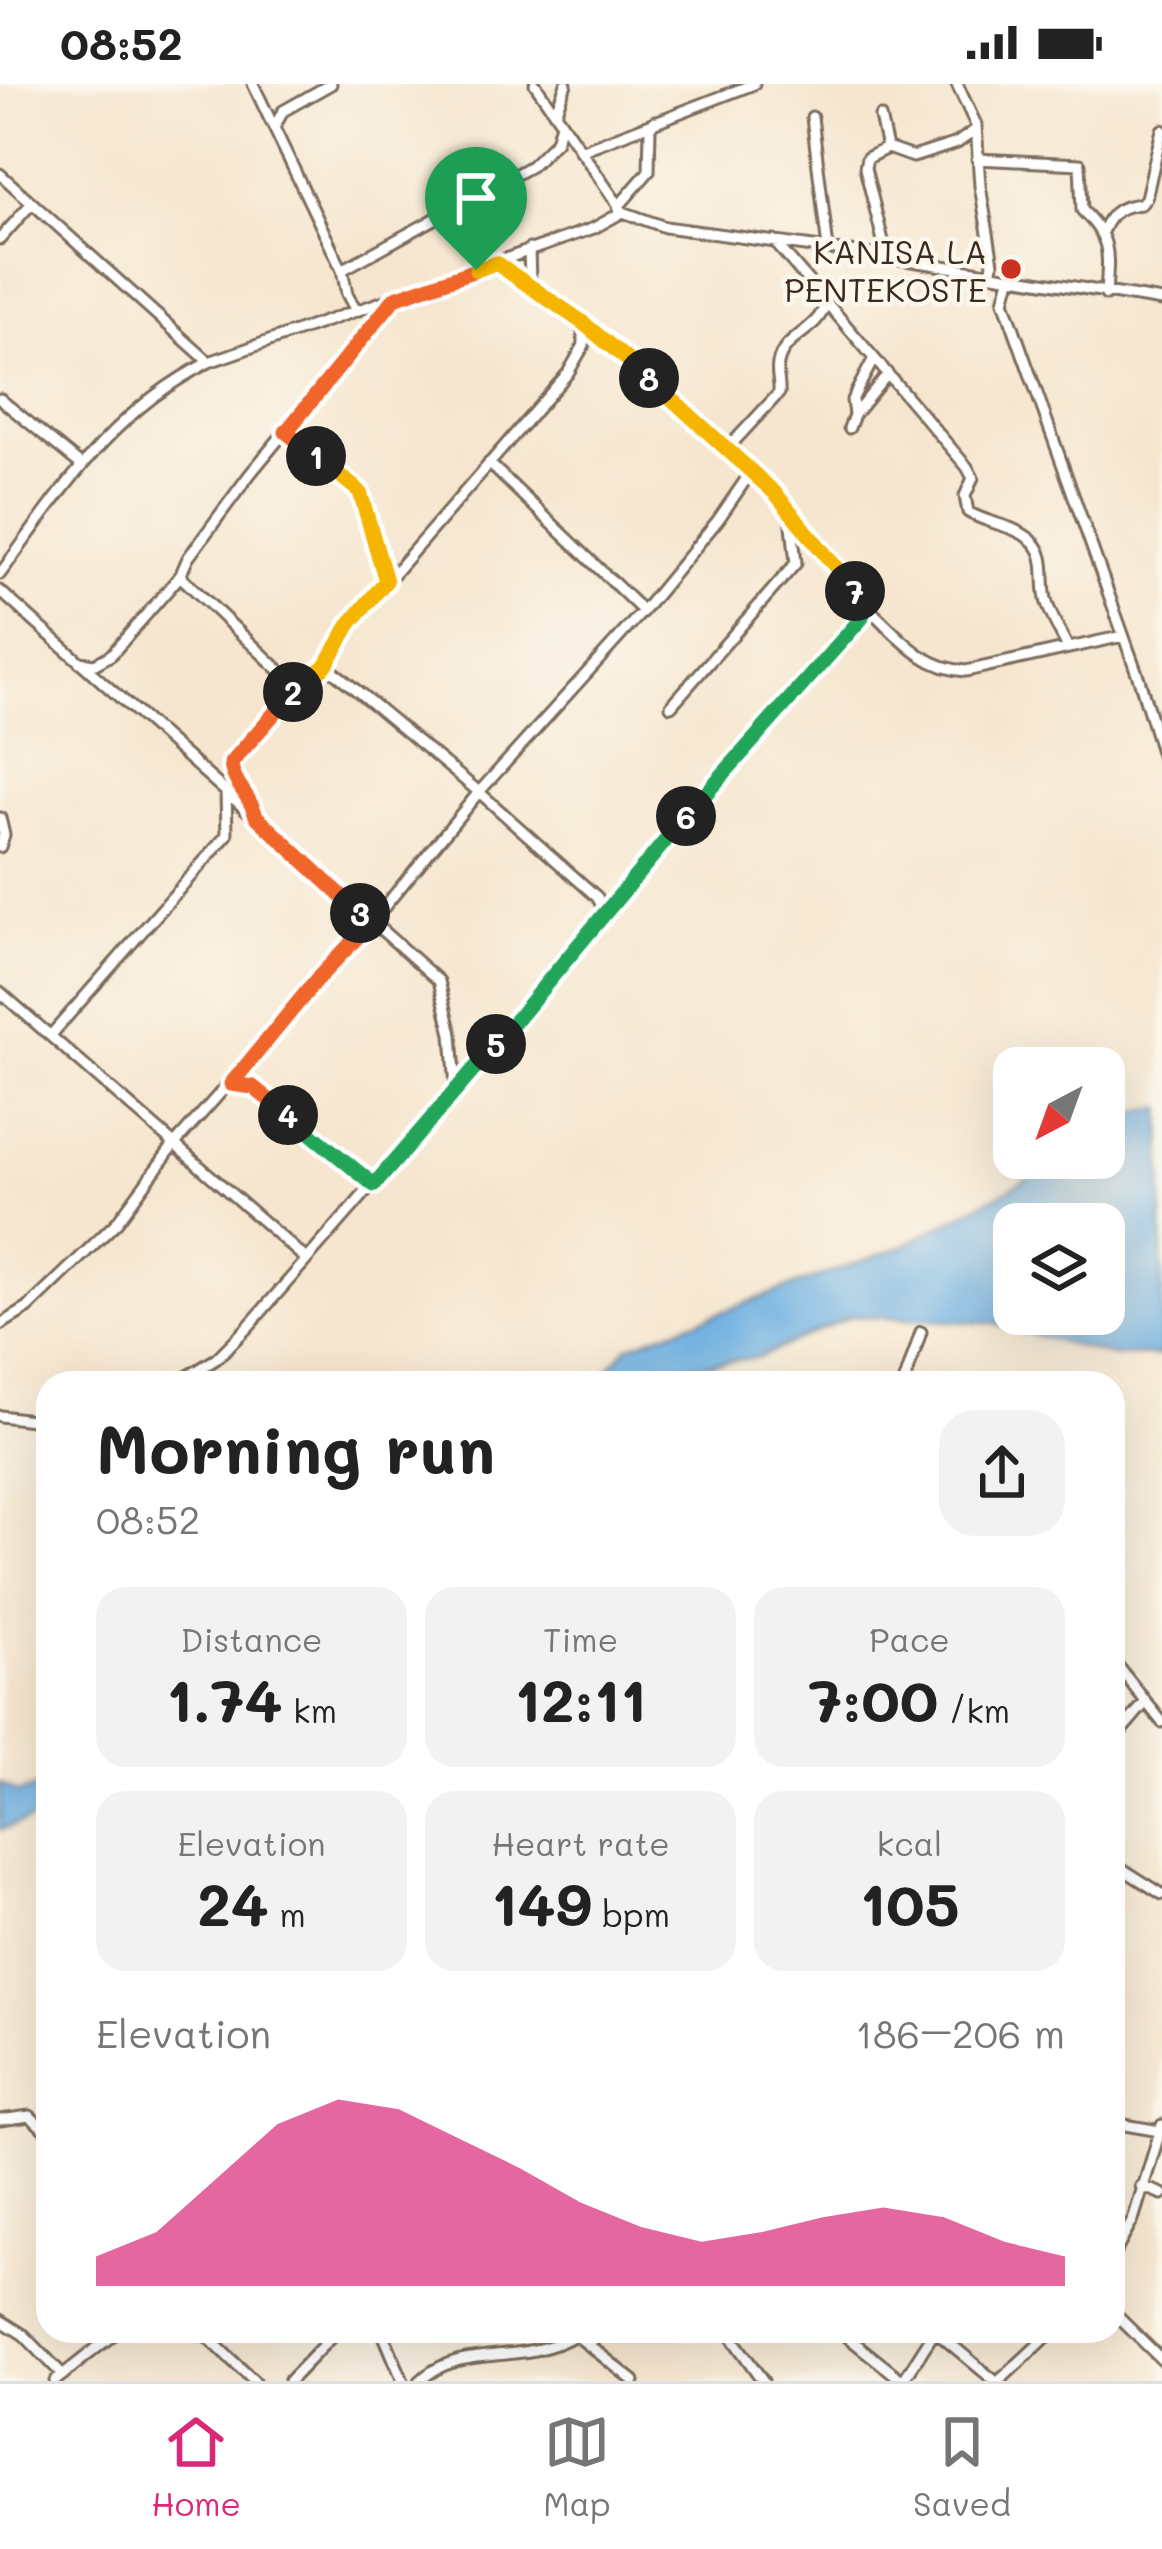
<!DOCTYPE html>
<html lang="en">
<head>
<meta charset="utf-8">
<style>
  body { margin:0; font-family:Mali,sans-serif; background:#f2f2f2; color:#222; height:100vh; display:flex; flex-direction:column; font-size:45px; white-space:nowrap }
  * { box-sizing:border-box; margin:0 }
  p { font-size:39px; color:#767676 }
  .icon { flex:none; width:66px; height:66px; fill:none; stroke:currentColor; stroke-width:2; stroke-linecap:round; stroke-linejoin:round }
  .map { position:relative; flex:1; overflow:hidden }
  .details { position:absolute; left:36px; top:1287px; width:1089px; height:972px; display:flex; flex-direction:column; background:#fff; border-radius:36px; box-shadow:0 12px 48px #0002 }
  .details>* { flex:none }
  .needle { width:78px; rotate:221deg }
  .buttons { position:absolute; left:993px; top:963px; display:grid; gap:24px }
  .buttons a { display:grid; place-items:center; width:132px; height:132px; border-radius:24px; background:#fff; box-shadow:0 12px 48px #0002; font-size:60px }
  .pin { position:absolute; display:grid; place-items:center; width:102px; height:102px; color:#fff; margin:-123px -51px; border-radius:50% 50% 50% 0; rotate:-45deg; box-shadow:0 0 12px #0007 }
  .pin .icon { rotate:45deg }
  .km { position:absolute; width:60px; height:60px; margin:-30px; border-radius:50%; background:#222; color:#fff; font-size:33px; line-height:60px; text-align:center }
  .round { display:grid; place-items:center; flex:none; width:126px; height:126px; border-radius:36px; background:#f2f2f2 }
  .head { display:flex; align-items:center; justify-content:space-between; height:204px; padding:0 60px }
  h1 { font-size:66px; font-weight:700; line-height:90px }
  .metrics { display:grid; grid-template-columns:repeat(3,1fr); gap:18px; height:204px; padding:12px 60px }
  .metrics div { display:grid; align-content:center; border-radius:30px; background:#f2f2f2; text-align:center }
  .metrics b { font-size:60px; font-weight:700 }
  .metrics small { font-size:33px; font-weight:400 }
  .metrics p { font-size:33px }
  .chart { height:336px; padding:24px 60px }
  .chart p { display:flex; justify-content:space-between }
  .chart svg { width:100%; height:216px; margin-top:12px; fill:#db2777; opacity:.7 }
  .status { display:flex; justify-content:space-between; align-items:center; height:84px; padding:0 60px; background:#fff; direction:ltr }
  .status svg { height:33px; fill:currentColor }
  .tab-bar { display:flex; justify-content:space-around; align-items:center; height:168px; border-top:3px solid #e0e0e0; background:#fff; font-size:33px; color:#767676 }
  .tab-bar a { display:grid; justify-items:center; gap:6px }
  .tab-bar .selected { color:#db2777 }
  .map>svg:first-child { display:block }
  .water { fill:#6cafe1; stroke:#546c80; stroke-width:3; fill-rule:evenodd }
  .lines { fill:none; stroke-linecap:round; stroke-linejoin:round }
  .minor-casing { stroke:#7c6c5c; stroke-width:15 }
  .minor { stroke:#fff; stroke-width:9 }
  .split-1-casing { stroke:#fff; stroke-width:24 }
  .split-2-casing { stroke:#fff; stroke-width:24 }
  .split-3-casing { stroke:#fff; stroke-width:24 }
  .split-4-casing { stroke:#fff; stroke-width:24 }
  .split-5-casing { stroke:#fff; stroke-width:24 }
  .split-6-casing { stroke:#fff; stroke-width:24 }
  .split-7-casing { stroke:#fff; stroke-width:24 }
  .split-8-casing { stroke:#fff; stroke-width:24 }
  .split-9-casing { stroke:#fff; stroke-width:24 }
  .split-1 { stroke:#f0652b; stroke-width:15 }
  .split-2 { stroke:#f5b400; stroke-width:15 }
  .split-3 { stroke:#f0652b; stroke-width:15 }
  .split-4 { stroke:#f0652b; stroke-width:15 }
  .split-5 { stroke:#22a559; stroke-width:15 }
  .split-6 { stroke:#22a559; stroke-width:15 }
  .split-7 { stroke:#22a559; stroke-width:15 }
  .split-8 { stroke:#f5b400; stroke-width:15 }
  .split-9 { stroke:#f5b400; stroke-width:15 }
  .poi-dot { fill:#c8321e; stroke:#fbf7ec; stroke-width:4.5 }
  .labels { text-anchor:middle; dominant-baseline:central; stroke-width:9; stroke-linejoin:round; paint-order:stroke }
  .poi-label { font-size:33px; fill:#3b2a1e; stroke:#fbf7ec; text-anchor:end }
</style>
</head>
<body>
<div class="status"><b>08:52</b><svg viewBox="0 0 49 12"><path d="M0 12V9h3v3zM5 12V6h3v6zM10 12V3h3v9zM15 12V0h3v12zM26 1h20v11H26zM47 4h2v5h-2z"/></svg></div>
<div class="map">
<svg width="1162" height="2297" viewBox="0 0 1162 2297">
  <rect width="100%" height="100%" fill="#fbf7ec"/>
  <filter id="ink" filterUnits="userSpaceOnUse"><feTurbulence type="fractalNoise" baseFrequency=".00833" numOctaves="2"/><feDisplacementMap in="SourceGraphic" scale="24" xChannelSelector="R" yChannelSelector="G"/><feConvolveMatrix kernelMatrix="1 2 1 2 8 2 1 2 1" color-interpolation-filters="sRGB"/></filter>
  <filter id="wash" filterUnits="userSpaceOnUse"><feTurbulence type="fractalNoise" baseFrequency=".004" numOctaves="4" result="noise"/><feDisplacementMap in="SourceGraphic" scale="48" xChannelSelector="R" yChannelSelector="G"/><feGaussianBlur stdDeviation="2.7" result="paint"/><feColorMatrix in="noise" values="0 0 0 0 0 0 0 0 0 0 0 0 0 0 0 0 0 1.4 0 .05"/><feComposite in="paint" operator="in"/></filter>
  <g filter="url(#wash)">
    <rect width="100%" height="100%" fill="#f6e6cf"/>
    <!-- water -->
    <path class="water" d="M1162,1024V1271L1112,1272L991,1239L851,1232L759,1273L661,1286L644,1299H590L606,1289L628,1262L901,1163L1067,1074H1104V1050L1141,1027ZM1014,1140H1104V1230H1014Z
      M0,1699L18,1709L48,1701V1731L0,1746Z"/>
  </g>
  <g filter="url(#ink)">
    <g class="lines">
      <!-- minor casing -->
      <g class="minor-casing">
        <path id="minor" d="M253,0L342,186L347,210L356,227
          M535,0L623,128L665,143L887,173L1162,217
          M957,0L976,41L980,102L993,179L991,191
          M555,29L566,0
          M812,33L828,165
          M880,33L887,64L867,74L865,84L887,173
          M274,44L283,27L331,0
          M887,64L913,73L957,59L974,47
          M580,67L754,0
          M977,75L1080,80L1082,126C1113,156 1108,170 1106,211
          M0,90L209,278
          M618,123L649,87L650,44L655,37
          M1103,146C1111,127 1121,122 1141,120L1146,114L1162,46
          M0,155L31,120
          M774,157L967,383L973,394L965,412L968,428C988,440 1013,441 1030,455C1051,471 1040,498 1047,519C1052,535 1061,549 1068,564
          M529,165L530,199
          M342,186L531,82L556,57L561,39
          M1010,195L1004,217L1139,595L1162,671
          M0,315L81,381
          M854,331L852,316L873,276
          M849,344L854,331L886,292
          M286,348L360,408L387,497
          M728,364L779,309C780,299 776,289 778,280C783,252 817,248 825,221
          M489,379L643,527
          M0,490C64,404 111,328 209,278L594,144L623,128
          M180,492L297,603
          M0,507L439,897L452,950L456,1004
          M866,522C897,550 922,585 966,587L1123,552
          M79,578L95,580L111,571L180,492L188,474L250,390L395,214
          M326,581L479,708L597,813L607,830
          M671,622L796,479L791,432
          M255,729L235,695L231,679L297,603L326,581L350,540L568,289L584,261L582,238
          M0,734L4,751L0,763
          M0,908L306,1175
          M51,951L227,751L226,706
          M231,1000L260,1007L373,1101
          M0,1241L28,1224L117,1138L173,1062L371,839L479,708L643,527L718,436L751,388
          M177,1299L216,1275L247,1244L534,916L686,732L840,561L861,535L866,522L776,410L728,364L582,238L497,179
          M904,1299L921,1248
          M0,1332L48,1338
          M1113,1576L1162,1638
          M1113,1656L1145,1619
          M1113,1779L1162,1810
          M0,2036L30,2032L48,2049
          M1113,2039L1160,2047
          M1141,2102L1162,2110
          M1113,2172L1133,2136L1162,2041
          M1113,2228L1162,2276
          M0,2236L24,2251L63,2291
          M201,2247L254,2297
          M382,2247L403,2297
          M727,2247L763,2297
          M840,2247L903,2297
          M572,2248L634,2297
          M589,2260L603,2247
          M55,2297L118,2247
          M289,2297L337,2247
          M420,2297C460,2258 521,2283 575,2251
          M903,2297L935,2247L995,2297
          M999,2297L1053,2247"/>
      </g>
      <!-- minor -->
      <use href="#minor" class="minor"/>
    </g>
  </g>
  <g class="lines" filter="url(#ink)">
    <!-- split-1 casing -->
    <g class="split-1-casing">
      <path id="split-1" d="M316,372L286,348L395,214L476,186"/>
    </g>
    <!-- split-2 casing -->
    <g class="split-2-casing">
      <path id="split-2" d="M293,608L326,581L350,540L386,497L360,408L316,372"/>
    </g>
    <!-- split-3 casing -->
    <g class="split-3-casing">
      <path id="split-3" d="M293,608L231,679C232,699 251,712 256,732L360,829"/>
    </g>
    <!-- split-4 casing -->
    <g class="split-4-casing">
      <path id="split-4" d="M288,1031L253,1003L231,1000L319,893L371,839L360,829"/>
    </g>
    <!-- split-5 casing -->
    <g class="split-5-casing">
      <path id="split-5" d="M288,1031L374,1101L496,960"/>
    </g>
    <!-- split-6 casing -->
    <g class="split-6-casing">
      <path id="split-6" d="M496,960L686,732"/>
    </g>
    <!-- split-7 casing -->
    <g class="split-7-casing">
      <path id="split-7" d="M686,732L861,535L866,522L855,507"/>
    </g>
    <!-- split-8 casing -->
    <g class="split-8-casing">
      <path id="split-8" d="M649,294L776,410L855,507"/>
    </g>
    <!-- split-9 casing -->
    <g class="split-9-casing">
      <path id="split-9" d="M476,186L496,179L582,238L649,294"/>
    </g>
    <!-- split-1 -->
    <use href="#split-1" class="split-1"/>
    <!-- split-2 -->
    <use href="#split-2" class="split-2"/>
    <!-- split-3 -->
    <use href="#split-3" class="split-3"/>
    <!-- split-4 -->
    <use href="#split-4" class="split-4"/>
    <!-- split-5 -->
    <use href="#split-5" class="split-5"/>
    <!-- split-6 -->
    <use href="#split-6" class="split-6"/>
    <!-- split-7 -->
    <use href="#split-7" class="split-7"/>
    <!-- split-8 -->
    <use href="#split-8" class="split-8"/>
    <!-- split-9 -->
    <use href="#split-9" class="split-9"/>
  </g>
  <!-- markers -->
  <circle class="poi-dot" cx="1011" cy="185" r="12"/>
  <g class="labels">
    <!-- poi labels -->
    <g class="poi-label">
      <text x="987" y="166">KANISA LA<tspan x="987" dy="38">PENTEKOSTE</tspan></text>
    </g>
  </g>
</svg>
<div class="buttons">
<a><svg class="needle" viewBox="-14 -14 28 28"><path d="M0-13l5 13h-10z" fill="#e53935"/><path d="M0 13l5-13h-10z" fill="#767676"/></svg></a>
<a><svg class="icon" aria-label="layers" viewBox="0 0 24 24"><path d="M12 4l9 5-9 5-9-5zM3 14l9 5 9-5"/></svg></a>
</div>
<div class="pin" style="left:476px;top:186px;background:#1e9e55"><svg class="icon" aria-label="arrive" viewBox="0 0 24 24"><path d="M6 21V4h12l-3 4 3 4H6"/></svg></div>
<b class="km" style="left:316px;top:372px">1</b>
<b class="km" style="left:293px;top:608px">2</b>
<b class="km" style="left:360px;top:829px">3</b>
<b class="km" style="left:288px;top:1031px">4</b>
<b class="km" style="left:496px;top:960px">5</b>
<b class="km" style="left:686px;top:732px">6</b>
<b class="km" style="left:855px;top:507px">7</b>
<b class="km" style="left:649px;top:294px">8</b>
<section class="details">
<div class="head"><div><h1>Morning run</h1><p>08:52</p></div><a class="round"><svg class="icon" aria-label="share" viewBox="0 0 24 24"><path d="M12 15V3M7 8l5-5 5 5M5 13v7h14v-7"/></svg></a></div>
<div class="metrics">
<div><p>Distance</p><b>1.74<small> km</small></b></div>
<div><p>Time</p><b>12:11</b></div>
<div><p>Pace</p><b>7:00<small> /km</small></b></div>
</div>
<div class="metrics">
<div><p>Elevation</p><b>24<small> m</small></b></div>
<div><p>Heart rate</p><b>149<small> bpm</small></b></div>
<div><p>kcal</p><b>105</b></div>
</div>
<div class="chart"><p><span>Elevation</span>186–206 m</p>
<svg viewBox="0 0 160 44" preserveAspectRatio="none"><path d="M0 44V38L10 33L20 22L30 11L40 6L50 8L60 14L70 20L80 27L90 32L100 35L110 33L120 30L130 28L140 30L150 35L160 38V44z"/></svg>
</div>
</section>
</div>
<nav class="tab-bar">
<a class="selected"><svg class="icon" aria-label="home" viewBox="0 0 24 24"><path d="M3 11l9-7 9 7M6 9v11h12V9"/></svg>Home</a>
<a><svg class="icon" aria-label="map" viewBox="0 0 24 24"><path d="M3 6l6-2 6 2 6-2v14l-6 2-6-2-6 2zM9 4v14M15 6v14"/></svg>Map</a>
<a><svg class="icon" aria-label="saved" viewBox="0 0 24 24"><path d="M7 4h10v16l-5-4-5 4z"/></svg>Saved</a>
</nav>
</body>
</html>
